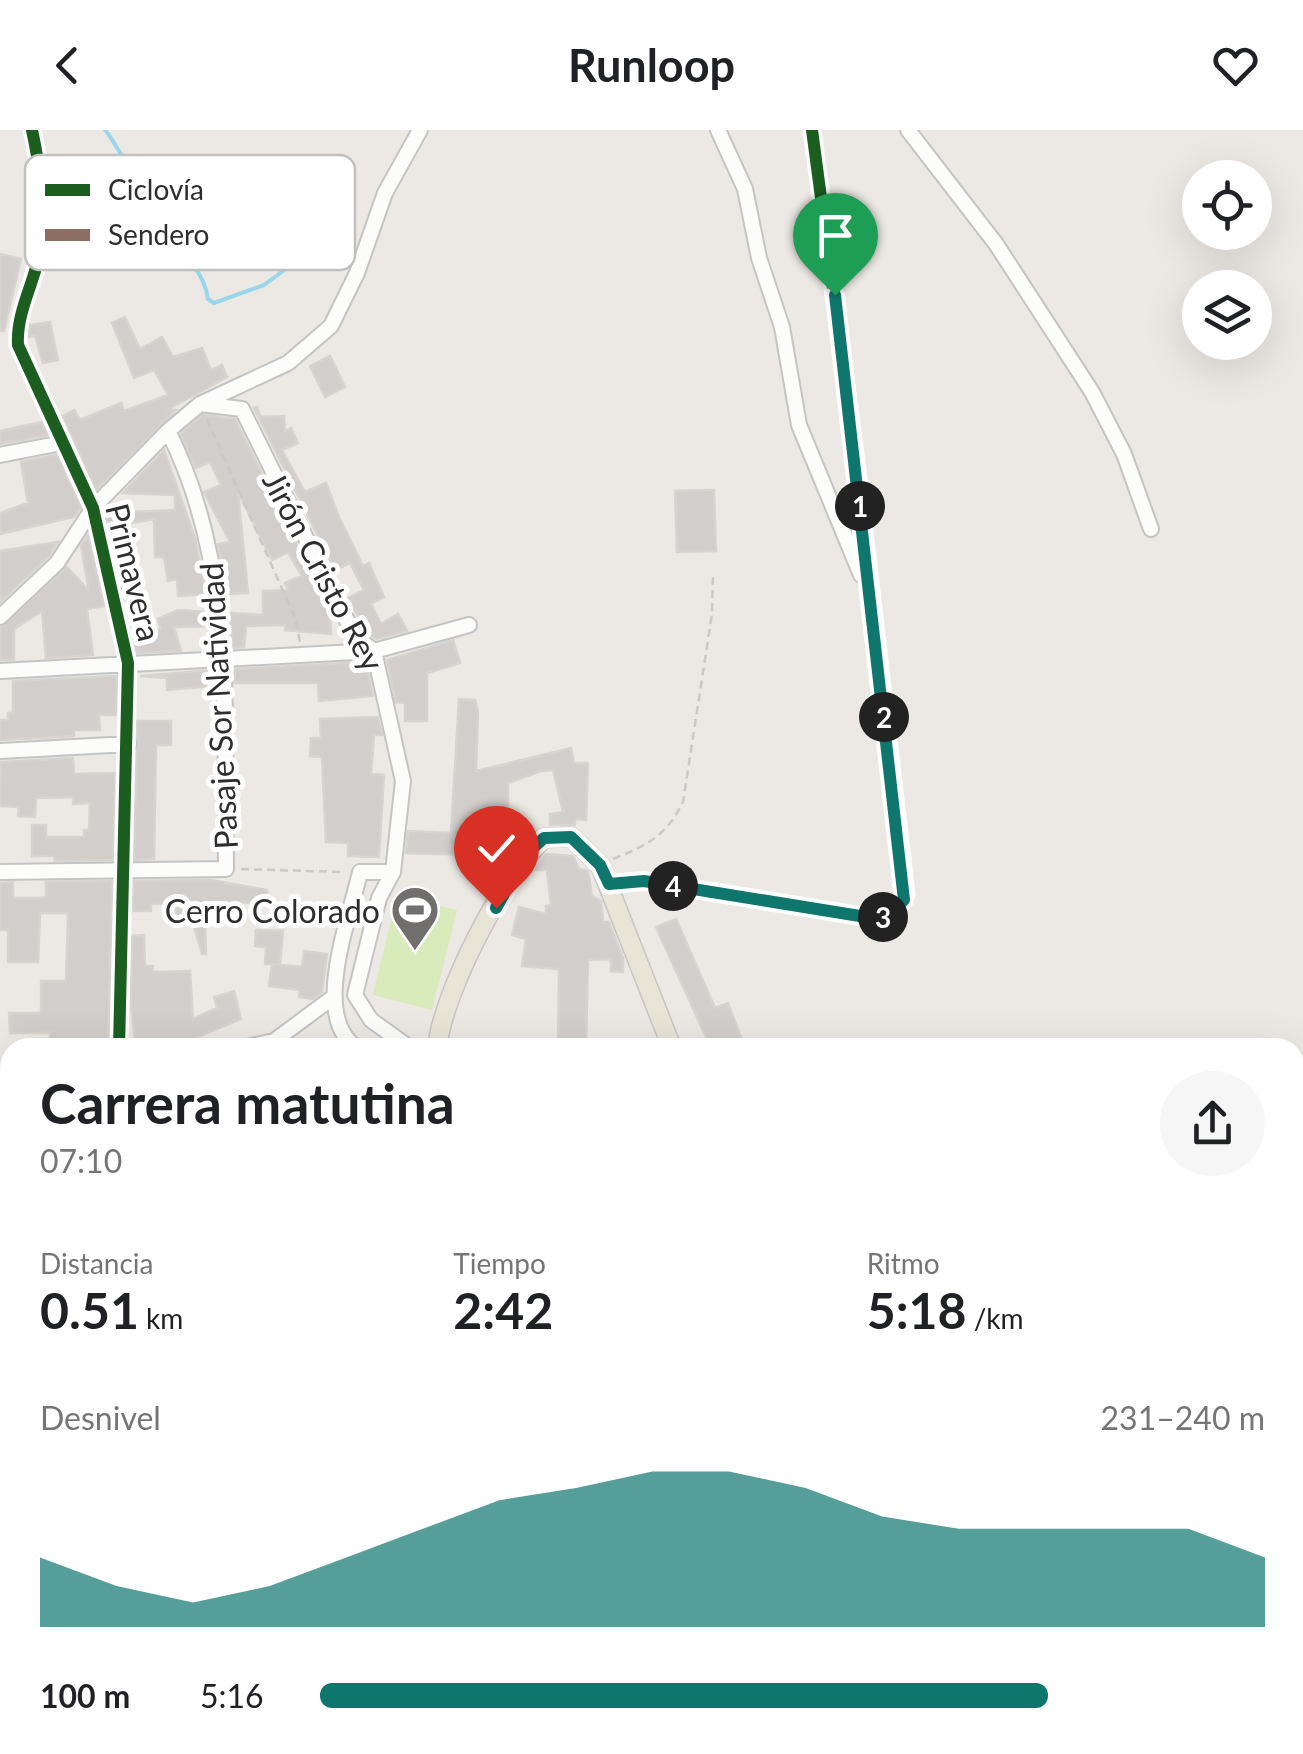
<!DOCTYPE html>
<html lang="es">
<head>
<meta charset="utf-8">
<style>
  body { margin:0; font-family:Lato,sans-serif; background:#f6f6f6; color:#202124; height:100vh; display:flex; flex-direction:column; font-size:38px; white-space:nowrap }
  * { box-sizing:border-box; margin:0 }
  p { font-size:32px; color:#757577 }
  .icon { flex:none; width:55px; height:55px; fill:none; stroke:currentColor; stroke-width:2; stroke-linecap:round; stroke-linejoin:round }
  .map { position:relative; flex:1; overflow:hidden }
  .side { position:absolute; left:0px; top:908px; width:1305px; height:718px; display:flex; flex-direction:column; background:#fff; border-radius:30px 30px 0 0; box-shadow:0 10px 40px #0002 }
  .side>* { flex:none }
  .fabs { position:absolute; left:1182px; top:30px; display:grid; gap:20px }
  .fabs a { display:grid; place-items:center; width:90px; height:90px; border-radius:50%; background:#fff; box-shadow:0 10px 40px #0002; font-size:50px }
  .pin { position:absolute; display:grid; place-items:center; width:85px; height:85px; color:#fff; margin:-102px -42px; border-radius:50% 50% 50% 0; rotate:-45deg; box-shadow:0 0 10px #0007 }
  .pin .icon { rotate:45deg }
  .km { position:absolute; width:50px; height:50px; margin:-25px; border-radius:50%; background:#222; color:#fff; font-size:28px; line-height:50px; text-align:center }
  .round { display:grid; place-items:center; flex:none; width:105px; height:105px; border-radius:52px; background:#f6f6f6 }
  .overview { display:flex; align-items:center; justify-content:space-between; height:170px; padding:0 40px }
  h1 { font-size:55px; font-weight:700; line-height:75px }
  .stats { display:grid; grid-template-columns:repeat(3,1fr); gap:15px; height:170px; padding:10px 40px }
  .stats div { display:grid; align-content:center }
  .stats b { font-size:50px; font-weight:700 }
  .stats small { font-size:28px; font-weight:400 }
  .stats p { font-size:28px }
  .chart { height:280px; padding:20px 40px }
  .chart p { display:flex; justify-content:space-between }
  .chart svg { width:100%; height:180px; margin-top:10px; fill:#0f766e; opacity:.7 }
  ul { padding:0 40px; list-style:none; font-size:32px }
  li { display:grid; grid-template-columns:160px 120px 1fr; align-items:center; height:75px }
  li i { height:25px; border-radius:12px; background:#0f766e }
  header { display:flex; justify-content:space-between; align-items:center; height:130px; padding:0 40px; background:#fff; font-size:45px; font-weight:700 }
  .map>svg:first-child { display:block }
  .pitch { fill:#d9eabb }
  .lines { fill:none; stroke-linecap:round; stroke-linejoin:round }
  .stream { stroke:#99d6ec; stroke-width:4 }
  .building { fill:#d1cecb; stroke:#d7d4d0; stroke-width:2.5 }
  .minor-casing { stroke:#c5c4c5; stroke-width:18 }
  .major-casing { stroke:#c6c5c4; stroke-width:21 }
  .path { stroke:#c9c9c8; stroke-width:2.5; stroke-dasharray:8 5; stroke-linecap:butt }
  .minor { stroke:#fcfcfb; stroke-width:14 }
  .major { stroke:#e8e4d6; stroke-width:18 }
  .quiet { stroke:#8d6e63; stroke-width:10; stroke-dasharray:20 10; stroke-linecap:butt }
  .cycleway-casing { stroke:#fff; stroke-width:19 }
  .cycleway { stroke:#1b5e20; stroke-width:12 }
  .route-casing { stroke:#fff; stroke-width:20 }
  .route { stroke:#0f766e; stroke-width:12 }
  .labels { text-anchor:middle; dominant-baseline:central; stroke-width:10; stroke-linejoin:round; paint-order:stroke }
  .street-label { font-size:32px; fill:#2e2e2e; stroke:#fff }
  .poi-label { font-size:32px; fill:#2e2e2e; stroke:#fff; text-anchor:end }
  .key { fill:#fff; stroke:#c0c0c0; stroke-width:2.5 }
  .key-label { font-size:28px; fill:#2e2e2e }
</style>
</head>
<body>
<header><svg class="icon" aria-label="back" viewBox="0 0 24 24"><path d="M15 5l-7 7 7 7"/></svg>Runloop<svg class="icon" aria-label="heart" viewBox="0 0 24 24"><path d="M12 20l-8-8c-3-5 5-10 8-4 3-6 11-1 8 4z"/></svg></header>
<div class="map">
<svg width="1303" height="1624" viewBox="0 0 1303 1624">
  <rect width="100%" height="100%" fill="#ece8e4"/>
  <!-- pitch -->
  <path class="pitch" d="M397,766L457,780L432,880L373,865Z"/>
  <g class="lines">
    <!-- stream -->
    <path class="stream" d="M105,0C117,14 119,26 133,39L128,56L135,68L146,70L158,92L161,113C185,117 205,147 208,169L214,173L264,155L283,141L286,124L304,108"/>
  </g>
  <!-- building -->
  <path class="building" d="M0,124L21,129L4,201H0Z
    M125,187L140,219L162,207L173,227L202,218L211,240L222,235L227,247L167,280H176L96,360L63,286L74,280L80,290L121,273L124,281L168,265L154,240L134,248L112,193Z
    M50,192L58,230L43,233L35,206L29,207L30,195Z
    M330,226L345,257L325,267L310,236Z
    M257,277L261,287L284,286L285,301L291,298L298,313L282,320L305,362L326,353L339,387L363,436L369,433L384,467L371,474L381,494L398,484L407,501L376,509L367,503L348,468L364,460L350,433L335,440L254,278Z
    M203,285L235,289L330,482L331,504L285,500V495L246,496L244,517L233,518L229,483L263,485V461L288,460L285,453L302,446L288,422L272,430L238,362L248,463L227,464L218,414L230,412L204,362L221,355L210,332L196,338L181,304Z
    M42,292L48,305L0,314V301Z
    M164,320L195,408L206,464L178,466L177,449L168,451L164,427H155L154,389L121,395L122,423L134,422L138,460L123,462L105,383L175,380V365L123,363Z
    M57,325L81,377L74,387L0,404V383L28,373L21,332Z
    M714,360L716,421L677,422L675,361Z
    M88,405L104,476L87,479L93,525L46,528L42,481L14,499V530H0V497L67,437L89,461L81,416Z
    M58,412L49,426L0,472V421Z
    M178,480L207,482L209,496L174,497L181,521L137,523L132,502L161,499L158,489Z
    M453,510L460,533L427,543V591H405V573L396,572L387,530Z
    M366,532L373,566L319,571L318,553H234L235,539Z
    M212,540L213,556L167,560V548L140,546Z
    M117,546L116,585H99L100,600H74V606L0,610V590H8V583H13V551Z
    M459,569L475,570L478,582L476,641L571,618L574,633H588L586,690L575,689V695H550V684L563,682L553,640L541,641L508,653V693L474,694L473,725L406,723L408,701L451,703Z
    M378,587L382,605H374L371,644L384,645L379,727L348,726V713L326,712L322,627L310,626L311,608H321L320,589Z
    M137,591H171V615H156L154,729L134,730Z
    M73,628L74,644L115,643L113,730L55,731L54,726H32V695H46V707H84V700H89L90,673L73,674V667L36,668L35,687L18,686L19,677L0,676L1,632Z
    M546,724L573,726L579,739L588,741L592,766L601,771L603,792H609L623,828V842L611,841V829L588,830L586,918H558L559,839L522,836L526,809L512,805L519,777L546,784V776L551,775L547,740H536Z
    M211,750L267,760L266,774L243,772V792H205L206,824H202L192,790L176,792L175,773L151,774V781H133L134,751Z
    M112,751L108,918H59V912L50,913V903H10L9,883H41V851H66L68,787L67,783H40L38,832H8V800H0V753L13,752V768H40L46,767V752Z
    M676,789L715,878L728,873L745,918H711L656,797Z
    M256,800L283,801L280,834H265L266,817L255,816Z
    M144,805L145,836H153V842L190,841L193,889L217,878L214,867L234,861L241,889L197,907L202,918H136L131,879L132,806Z
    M304,821L327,824L322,862L313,869L299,867L300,860L269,856L272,834L302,837Z"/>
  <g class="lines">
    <!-- minor casing -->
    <g class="minor-casing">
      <path id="minor" d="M32,0C39,33 47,84 41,117C36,150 16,181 18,215L93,378L128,533L119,918
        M718,0L745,59L759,128L782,197L799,295L861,445
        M908,0L996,114L1092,262L1124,324L1151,399
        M200,274L242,279L345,487L359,510L374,521L403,651L393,742L379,768L355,865L371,890L410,918
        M0,325L62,313
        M0,487L57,433L93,378L168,301L200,274L288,233L331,196L357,143L385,63L420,0
        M0,541L374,521L469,495
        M0,621L129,614
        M0,742L226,739C224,592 236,435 168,301
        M609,755L644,751L872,788L896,780L906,764L856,331L812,0
        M242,918L274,911L332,868
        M357,918C310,887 350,788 360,742H393
        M0,956H10
        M0,1160L10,1161
        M0,1375L10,1376
        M0,1568H10
        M1295,1594L1303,1610
        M224,1615L226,1624
        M500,1615L518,1624
        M1024,1615L1026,1624
        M1144,1615L1148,1624
        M933,1623L950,1615
        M400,1624V1615
        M682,1624L685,1615"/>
    </g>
    <!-- major casing -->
    <g class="major-casing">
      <path id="major" d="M437,918C443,862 503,746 544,708L571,707L600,735L672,918
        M40,1624V1615
        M486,1624L487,1615"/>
    </g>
    <!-- path -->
    <path class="path" d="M207,289L295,488L300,512
      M613,729C648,715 666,706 683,672L712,484L713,446
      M241,739L343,742"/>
    <!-- minor -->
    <use href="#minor" class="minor"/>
    <!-- major -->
    <use href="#major" class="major"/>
    <!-- quiet -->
    <path class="quiet" d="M1184,1615L1189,1624"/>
    <!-- cycleway casing -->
    <g class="cycleway-casing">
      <path id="cycleway" d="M32,0C39,33 47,84 41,117C36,150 16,181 18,215L93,378L128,533L119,918
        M609,755L644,751L872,788L896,780L906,764L856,331L812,0"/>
    </g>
    <!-- cycleway -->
    <use href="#cycleway" class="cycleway"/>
  </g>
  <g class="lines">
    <!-- route casing -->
    <g class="route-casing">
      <path id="route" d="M496,778L527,723L544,708L571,707L600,735L609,754L644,751L872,788L890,784L904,770L835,165"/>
    </g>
    <!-- route -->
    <use href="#route" class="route"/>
  </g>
  <!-- icons -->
  <defs>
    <g id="stadium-pin" transform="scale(2.5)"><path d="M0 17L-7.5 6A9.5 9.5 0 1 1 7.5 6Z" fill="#706f6e" stroke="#fff"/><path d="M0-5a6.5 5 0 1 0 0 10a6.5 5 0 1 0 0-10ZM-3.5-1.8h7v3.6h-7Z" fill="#fff"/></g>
  </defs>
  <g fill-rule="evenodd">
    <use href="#stadium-pin" x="415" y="780"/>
  </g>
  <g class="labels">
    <!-- street labels -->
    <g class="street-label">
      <text transform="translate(324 441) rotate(62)">Jirón Cristo Rey</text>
      <text transform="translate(134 442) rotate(76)">Primavera</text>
      <text transform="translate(218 576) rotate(-93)">Pasaje Sor Natividad</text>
    </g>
    <!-- poi labels -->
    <g class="poi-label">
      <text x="380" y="780">Cerro Colorado</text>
    </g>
  </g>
  <!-- legend -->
  <rect x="25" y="25" width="330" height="115" rx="15" class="key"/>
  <rect x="45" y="54" width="45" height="12" fill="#1b5e20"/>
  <rect x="45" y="99" width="45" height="12" fill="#8d6e63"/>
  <g class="key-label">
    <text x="108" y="70">Ciclovía</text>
    <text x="108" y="115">Sendero</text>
  </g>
</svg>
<div class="fabs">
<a><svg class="icon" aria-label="locate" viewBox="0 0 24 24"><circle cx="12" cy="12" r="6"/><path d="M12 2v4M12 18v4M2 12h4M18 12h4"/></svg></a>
<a><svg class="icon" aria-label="layers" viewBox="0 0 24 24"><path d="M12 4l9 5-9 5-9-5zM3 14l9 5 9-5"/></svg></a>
</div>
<div class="pin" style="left:835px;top:165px;background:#1e9e55"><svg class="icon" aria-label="arrive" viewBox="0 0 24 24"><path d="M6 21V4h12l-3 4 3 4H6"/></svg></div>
<div class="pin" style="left:496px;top:778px;background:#d93025"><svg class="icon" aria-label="check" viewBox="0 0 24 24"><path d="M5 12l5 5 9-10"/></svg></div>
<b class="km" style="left:860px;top:376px">1</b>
<b class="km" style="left:884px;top:587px">2</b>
<b class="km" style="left:883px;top:787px">3</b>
<b class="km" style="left:673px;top:756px">4</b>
<section class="side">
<div class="overview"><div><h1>Carrera matutina</h1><p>07:10</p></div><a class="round"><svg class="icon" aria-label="share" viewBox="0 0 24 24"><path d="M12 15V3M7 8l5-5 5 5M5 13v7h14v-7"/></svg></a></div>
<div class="stats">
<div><p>Distancia</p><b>0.51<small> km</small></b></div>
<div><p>Tiempo</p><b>2:42</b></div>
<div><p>Ritmo</p><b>5:18<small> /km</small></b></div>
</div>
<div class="chart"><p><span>Desnivel</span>231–240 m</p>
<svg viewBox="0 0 160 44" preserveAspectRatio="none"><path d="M0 44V27L10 34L20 38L30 34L40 27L50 20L60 13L70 10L80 6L90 6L100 10L110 17L120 20L130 20L140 20L150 20L160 27V44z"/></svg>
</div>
<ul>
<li><b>100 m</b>5:16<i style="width:77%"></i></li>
</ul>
</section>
</div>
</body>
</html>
